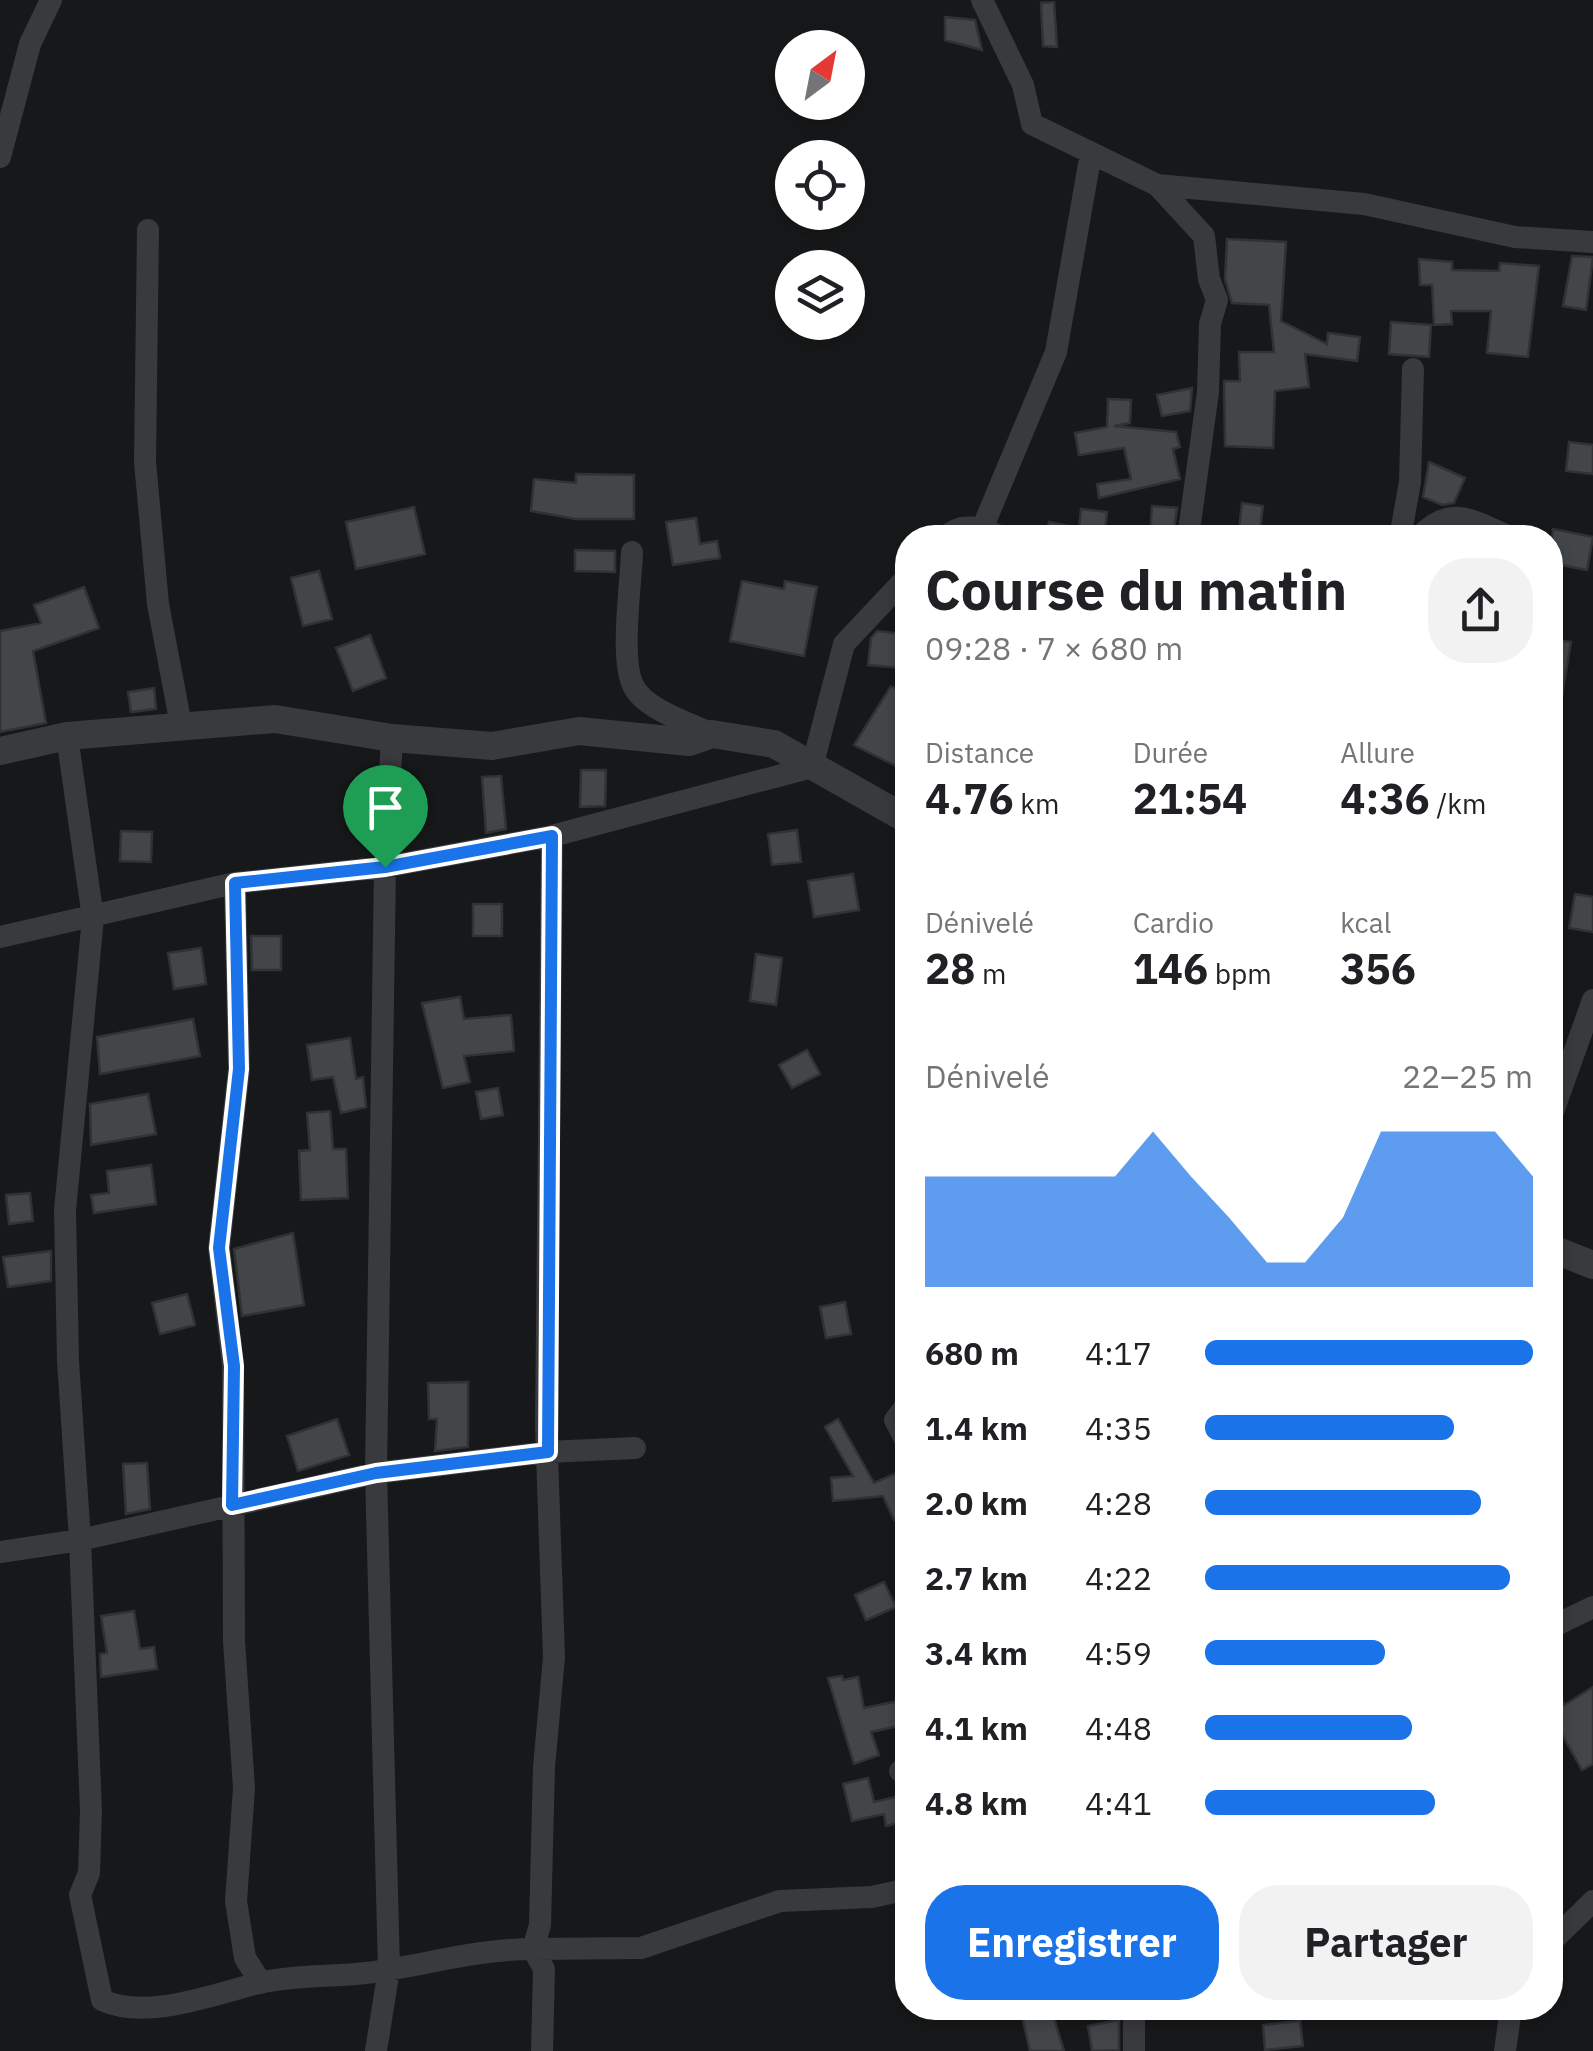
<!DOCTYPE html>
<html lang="fr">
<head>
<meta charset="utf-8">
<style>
  body { margin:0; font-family:"IBM Plex Sans",sans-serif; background:#f2f2f2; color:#202124; height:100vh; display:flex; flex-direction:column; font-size:38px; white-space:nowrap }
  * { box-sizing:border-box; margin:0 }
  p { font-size:32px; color:#757577 }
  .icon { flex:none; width:55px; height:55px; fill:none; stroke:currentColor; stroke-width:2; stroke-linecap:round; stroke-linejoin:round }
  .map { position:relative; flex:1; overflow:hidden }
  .drawer { position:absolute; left:895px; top:525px; width:668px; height:1495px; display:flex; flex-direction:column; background:#fff; border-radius:40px; box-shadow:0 5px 15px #0003 }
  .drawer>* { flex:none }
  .needle { width:65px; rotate:32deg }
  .fabs { position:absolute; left:775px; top:30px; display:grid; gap:20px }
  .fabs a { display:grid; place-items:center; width:90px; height:90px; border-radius:50%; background:#fff; box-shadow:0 5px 15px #0003; font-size:50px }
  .pin { position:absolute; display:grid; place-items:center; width:85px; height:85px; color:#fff; margin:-102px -42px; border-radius:50% 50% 50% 0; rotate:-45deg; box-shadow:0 0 10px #0007 }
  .pin .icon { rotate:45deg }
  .round { display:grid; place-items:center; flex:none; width:105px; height:105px; border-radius:40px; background:#f2f2f2 }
  .summary { display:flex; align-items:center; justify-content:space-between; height:170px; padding:0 30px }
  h1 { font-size:55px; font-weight:800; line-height:75px }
  .metrics { display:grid; grid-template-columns:repeat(3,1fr); gap:15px; height:170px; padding:10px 30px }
  .metrics div { display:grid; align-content:center }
  .metrics b { font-size:42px; font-weight:800 }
  .metrics small { font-size:28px; font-weight:400 }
  .metrics p { font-size:28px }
  .chart { height:280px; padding:20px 30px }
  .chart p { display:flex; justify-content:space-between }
  .chart svg { width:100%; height:180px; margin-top:10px; fill:#1a73e8; opacity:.7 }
  .cta { display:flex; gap:20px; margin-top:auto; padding:20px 30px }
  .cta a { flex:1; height:115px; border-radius:40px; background:#1a73e8; color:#fff; font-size:40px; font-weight:800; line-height:115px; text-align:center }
  .cta a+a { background:#f2f2f2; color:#202124 }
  ul { padding:0 30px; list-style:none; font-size:32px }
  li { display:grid; grid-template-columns:160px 120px 1fr; align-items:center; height:75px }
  li i { height:25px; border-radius:12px; background:#1a73e8 }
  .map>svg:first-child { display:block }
  .building { fill:#434649; stroke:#313235; stroke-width:2.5 }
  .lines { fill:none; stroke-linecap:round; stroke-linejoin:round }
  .minor { stroke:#383a3e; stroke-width:22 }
  .tertiary { stroke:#383a3e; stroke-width:28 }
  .route-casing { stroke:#fff; stroke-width:20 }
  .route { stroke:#1a73e8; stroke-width:12 }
</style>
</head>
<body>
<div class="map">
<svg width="1593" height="2051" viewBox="0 0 1593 2051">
  <rect width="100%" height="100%" fill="#171819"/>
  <!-- building -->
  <path class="building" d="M1054,2L1057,47L1043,46L1041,3Z
    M945,17L975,20L982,50L945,40Z
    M1227,239L1286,242L1281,321L1327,344L1328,333L1360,337L1357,361L1305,354L1309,387L1275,391L1273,448L1225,446L1224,381H1240L1239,352H1274L1269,305L1232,303L1225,279Z
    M1572,256L1593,257L1586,310L1563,306Z
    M1419,259L1452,262V270L1499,271L1500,263L1539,266L1528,357L1487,353L1491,311H1451L1452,324L1434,325L1432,285H1420Z
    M1391,322L1431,325L1429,357L1389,354Z
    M1192,388L1190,411L1162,416L1157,395Z
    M1108,399L1131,400L1130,423L1114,426L1176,432L1180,447L1173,449L1180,479L1099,498L1097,484L1131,479L1124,448L1079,455L1075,433L1107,427Z
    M1569,442L1593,445V474L1566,471Z
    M1429,462L1465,478L1454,503L1442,505L1423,497Z
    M576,474L634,475V519H576L531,511L534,479L576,483Z
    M1242,503L1263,506L1259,538H1238Z
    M1152,506L1177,508L1173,538H1150Z
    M414,507L425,554L356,569L346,522Z
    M1081,509L1107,512L1104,538H1046L1049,522L1079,528Z
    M696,518L700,544L717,541L720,558L673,565L666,522Z
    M1553,529L1593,537L1587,570L1550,563Z
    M575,550L615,551V572L575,571Z
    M319,571L332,619L303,626L291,578Z
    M742,581L784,589L785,581L817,587L804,656L730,641Z
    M84,587L99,628L33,651L46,723L0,732V631L41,623L34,605Z
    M877,631L904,634L901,668L868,665L871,638Z
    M370,635L386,678L353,691L336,648Z
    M1550,639L1571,642L1558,720H1550Z
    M891,686L908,696V753L900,768L854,745Z
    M154,688L156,709L131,712L128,692Z
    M581,770H606L605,806L580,807Z
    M501,776L506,829L486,833L482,777Z
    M797,830L801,862L772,865L768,834Z
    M121,831L152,832L151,862L120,861Z
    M853,874L859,910L814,917L808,881Z
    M1575,894L1593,897V932L1569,928Z
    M473,904H502V936H473Z
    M251,936H281V970H252Z
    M201,948L206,984L174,989L168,953Z
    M756,954L782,958L776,1005L750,1001Z
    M460,997L464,1019L511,1015L514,1051L464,1056L470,1082L443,1088L422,1003Z
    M193,1019L200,1056L100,1074L97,1037Z
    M350,1038L356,1079L363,1077L366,1107L341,1113L333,1077L312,1080L307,1045Z
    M807,1050L820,1074L792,1088L779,1065Z
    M498,1088L503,1115L481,1119L476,1092Z
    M148,1094L156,1134L91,1145L90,1104Z
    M330,1111L333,1149H346L348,1198L301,1200L299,1151L310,1150L307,1113Z
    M151,1165L156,1204L94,1213L91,1195L109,1193L107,1171Z
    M30,1193L33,1221L9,1224L6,1195Z
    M293,1233L304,1305L242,1316L234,1249Z
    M51,1251V1281L8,1287L3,1257Z
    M187,1294L195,1325L160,1334L152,1303Z
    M845,1302L851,1334L826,1338L820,1307Z
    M468,1382V1447L435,1451L437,1419H429L428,1383Z
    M337,1419L349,1455L298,1471L287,1436Z
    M838,1419L874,1483L908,1468V1514L894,1520L883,1496L833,1501L831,1478L853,1476L825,1427Z
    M147,1463L150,1509L126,1514L123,1464Z
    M884,1582L896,1607L866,1620L855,1595Z
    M134,1611L140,1649L154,1647L157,1669L101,1677L100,1654L107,1653L101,1616Z
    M1550,1675L1564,1705L1593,1687V1764L1582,1770L1556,1724L1550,1727Z
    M842,1676L843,1680L858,1677L864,1708L908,1699V1724L871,1732L879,1755L854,1764L828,1678Z
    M868,1778L874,1802L908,1794V1821L886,1826L884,1814L852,1821L843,1784Z
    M1020,2008H1051L1064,2051H1030Z
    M1119,2020V2050L1092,2051L1088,2026Z
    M1300,2021L1303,2046L1265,2050L1263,2025Z"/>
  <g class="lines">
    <!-- minor -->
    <path class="minor" d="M982,0L1023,85L1032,124L1157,185L1204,236L1209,279L1217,300L1210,324L1208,392L1188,538
      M0,157L30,44L51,0
      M1157,185L1364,204L1515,237L1593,242
      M148,230L145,462L158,604L181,725
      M982,529L1056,352L1091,153
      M945,538C963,519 984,530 1005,538
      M1400,538L1410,482L1413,369
      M1418,538C1452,502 1473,522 1513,538
      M632,552C631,584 620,659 633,685C643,709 690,723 712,734
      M67,736L93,918L65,1210L68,1361L80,1540L376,1473L547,1452L635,1448
      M552,836L546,1426L554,1657L544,1767L540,1925L533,1949L641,1948L780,1901L872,1897L908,1889
      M235,883L239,1069L219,1248L233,1365L234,1641L244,1788L236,1901L245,1958L261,1983
      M0,937L235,883L385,867L552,836L812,767L844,644L908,576
      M1550,1120L1593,1000
      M908,1403L895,1420L908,1445
      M0,1552L80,1540L91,1811L89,1873L80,1895L102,2000C147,2021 214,1994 259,1983C293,1975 331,1977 366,1973C422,1966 476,1949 533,1949L544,1969L542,2051
      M1550,1628L1593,1607
      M900,1771L908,1769
      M1550,1943L1593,1901
      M376,2051L389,1969L376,1473L385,867L392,738
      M1134,2051V2008
      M1505,2051L1511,2008"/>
    <!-- tertiary -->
    <path class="tertiary" d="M0,751L67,736L275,719L392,738L492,746L579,731L689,742L712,734L774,744L908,820
      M1550,1248L1593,1265"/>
  </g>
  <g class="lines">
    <!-- route casing -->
    <g class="route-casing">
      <path id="route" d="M552,836L548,1452L376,1473L232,1505L234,1366L219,1248L239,1069L235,883L385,867Z"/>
    </g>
    <!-- route -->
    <use href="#route" class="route"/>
  </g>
</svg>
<div class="fabs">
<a><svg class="needle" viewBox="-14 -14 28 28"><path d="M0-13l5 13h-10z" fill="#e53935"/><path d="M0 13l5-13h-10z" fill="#757577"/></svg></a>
<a><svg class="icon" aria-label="locate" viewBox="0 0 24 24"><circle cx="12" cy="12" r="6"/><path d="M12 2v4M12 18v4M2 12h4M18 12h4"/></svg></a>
<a><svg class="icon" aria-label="layers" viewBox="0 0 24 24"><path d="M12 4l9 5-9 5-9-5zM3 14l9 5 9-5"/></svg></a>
</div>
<div class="pin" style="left:385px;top:867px;background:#1e9e55"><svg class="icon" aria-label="arrive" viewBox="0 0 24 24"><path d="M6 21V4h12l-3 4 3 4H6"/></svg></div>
<section class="drawer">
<div class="summary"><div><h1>Course du matin</h1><p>09:28 · 7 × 680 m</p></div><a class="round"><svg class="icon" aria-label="share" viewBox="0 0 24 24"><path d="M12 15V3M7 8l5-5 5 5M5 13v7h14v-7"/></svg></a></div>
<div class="metrics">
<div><p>Distance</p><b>4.76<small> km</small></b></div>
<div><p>Durée</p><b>21:54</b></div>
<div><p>Allure</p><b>4:36<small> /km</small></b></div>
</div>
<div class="metrics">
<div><p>Dénivelé</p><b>28<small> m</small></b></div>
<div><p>Cardio</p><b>146<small> bpm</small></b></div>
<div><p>kcal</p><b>356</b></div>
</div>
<div class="chart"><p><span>Dénivelé</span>22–25 m</p>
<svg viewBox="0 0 160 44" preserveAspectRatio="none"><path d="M0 44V17L10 17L20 17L30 17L40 17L50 17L60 6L70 17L80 27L90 38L100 38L110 27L120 6L130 6L140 6L150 6L160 17V44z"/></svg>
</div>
<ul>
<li><b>680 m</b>4:17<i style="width:100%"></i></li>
<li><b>1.4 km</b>4:35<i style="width:76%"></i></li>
<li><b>2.0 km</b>4:28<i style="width:84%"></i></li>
<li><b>2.7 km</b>4:22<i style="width:93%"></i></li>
<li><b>3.4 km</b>4:59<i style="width:55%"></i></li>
<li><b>4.1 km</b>4:48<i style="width:63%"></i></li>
<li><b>4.8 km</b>4:41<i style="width:70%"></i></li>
</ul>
<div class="cta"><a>Enregistrer</a><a>Partager</a></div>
</section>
</div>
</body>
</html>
